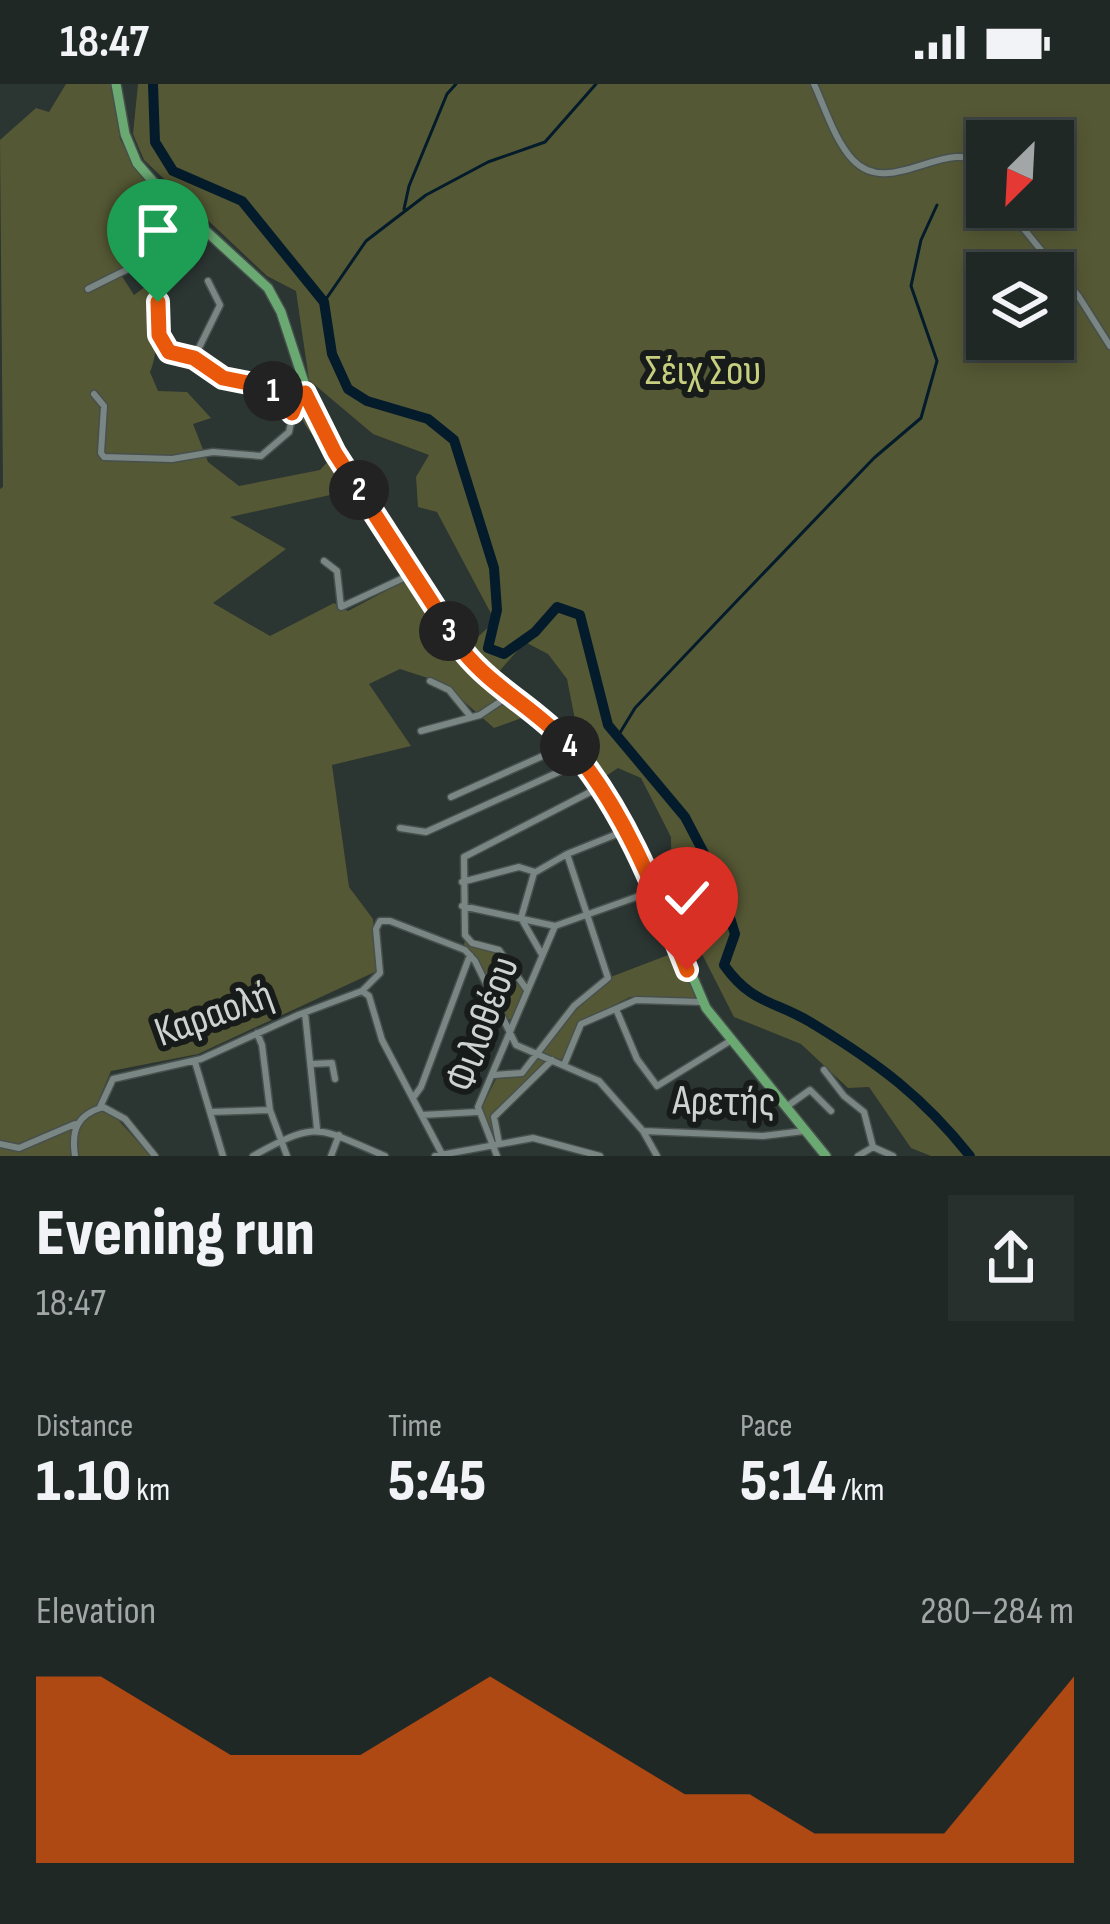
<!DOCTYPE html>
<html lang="en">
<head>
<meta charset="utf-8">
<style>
  body { margin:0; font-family:"Sofia Sans Condensed",sans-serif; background:#28302e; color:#f1f3f6; height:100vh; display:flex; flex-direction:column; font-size:45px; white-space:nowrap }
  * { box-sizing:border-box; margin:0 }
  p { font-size:39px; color:#a2a6a7 }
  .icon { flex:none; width:66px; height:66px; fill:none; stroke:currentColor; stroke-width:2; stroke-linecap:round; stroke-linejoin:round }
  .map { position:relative; height:1072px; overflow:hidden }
  .side { display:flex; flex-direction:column; background:#202826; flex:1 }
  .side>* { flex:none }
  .needle { width:78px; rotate:204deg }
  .fabs { position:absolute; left:966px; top:36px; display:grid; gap:24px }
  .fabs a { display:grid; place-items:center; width:108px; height:108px; border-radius:0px; background:#202826; box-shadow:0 6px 18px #0003,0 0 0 3px #3d4443; font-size:60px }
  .pin { position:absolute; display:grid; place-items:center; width:102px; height:102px; color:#fff; margin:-123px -51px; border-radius:50% 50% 50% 0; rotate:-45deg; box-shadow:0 0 12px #0007 }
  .pin .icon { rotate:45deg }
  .km { position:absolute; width:60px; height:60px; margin:-30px; border-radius:50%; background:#222; color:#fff; font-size:33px; line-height:60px; text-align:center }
  .round { display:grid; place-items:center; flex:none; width:126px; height:126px; border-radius:0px; background:#28302e }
  .summary { display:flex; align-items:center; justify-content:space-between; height:204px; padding:0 36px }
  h1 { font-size:66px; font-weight:800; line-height:90px }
  .stats { display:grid; grid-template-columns:repeat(3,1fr); gap:18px; height:204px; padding:12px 36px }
  .stats div { display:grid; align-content:center }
  .stats b { font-size:60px; font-weight:800 }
  .stats small { font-size:33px; font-weight:400 }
  .stats p { font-size:33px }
  .chart { height:336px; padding:24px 36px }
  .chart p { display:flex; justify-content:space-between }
  .chart svg { width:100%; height:216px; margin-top:12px; fill:#ea580c; opacity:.7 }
  .status { display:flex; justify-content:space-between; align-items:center; height:84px; padding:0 60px; background:#202826; direction:ltr }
  .status svg { height:33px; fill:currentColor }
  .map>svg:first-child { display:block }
  .green { fill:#555834; fill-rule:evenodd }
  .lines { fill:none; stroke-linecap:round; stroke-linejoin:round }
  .stream { stroke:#031b2b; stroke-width:3 }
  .river { stroke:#031b2b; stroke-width:10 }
  .minor-casing { stroke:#47504d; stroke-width:9 }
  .major-casing { stroke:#47504d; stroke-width:12 }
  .minor { stroke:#7a8683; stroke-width:6 }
  .major { stroke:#6aa972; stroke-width:9 }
  .route-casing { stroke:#fff; stroke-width:24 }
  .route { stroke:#ea580c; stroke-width:15 }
  .labels { text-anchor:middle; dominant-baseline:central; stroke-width:12; stroke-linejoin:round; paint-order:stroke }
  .park-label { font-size:42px; fill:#c7cf7f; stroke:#171c1a }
  .street-label { font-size:42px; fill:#cdd3d1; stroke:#171c1a }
</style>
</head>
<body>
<div class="status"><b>18:47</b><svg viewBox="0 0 49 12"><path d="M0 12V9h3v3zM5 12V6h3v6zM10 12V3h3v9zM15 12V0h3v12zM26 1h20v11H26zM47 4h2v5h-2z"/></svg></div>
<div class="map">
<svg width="1110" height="1072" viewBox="0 0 1110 1072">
  <rect width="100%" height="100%" fill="#2b3532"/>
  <!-- green -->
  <path class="green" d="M66,0H112L120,55L141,93L176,123L124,162L130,178L118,186L134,211L153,197L157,201C154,228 161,263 150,288L158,307L187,308L211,334L193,340L208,378L239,402L320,386L331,374L320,353L315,354C305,341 296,332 305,316L353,406L230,433L286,465L213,519L270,552L334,519L348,527L412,493L464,575L527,632L494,644L443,599L400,585L369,600L411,662L332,681L349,803L373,835L377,887L198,970L111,987L99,1015L151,1072H0V405L3,403L0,56L36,24L49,28Z
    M138,0H1110V1072H931L911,1064L869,1003L848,1004L801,960L734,933L672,811L671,753L641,694L618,684L603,694L580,661L567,595L548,570L525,558L496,591L480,580L467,563L495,537L437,428L418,423L416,393L429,371L373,350L309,296L296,207L267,192L144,76L133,50ZM987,57H1053V123H987ZM987,189H1053V255H987Z
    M465,856L498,870L523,907L512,935L508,936L479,877L464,861Z
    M676,868L698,916L630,913L579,939L564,977L553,973L493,1031L496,1055L492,1056L480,1027L496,995L523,992L587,911L608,894Z"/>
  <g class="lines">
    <!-- stream -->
    <path class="stream" d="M404,125L409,102L447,10L456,0
      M324,218L366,157L426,111L488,78L545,58L596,0
      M618,652L635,624L732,522L874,374L921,334L937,277L911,202L921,156L937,121"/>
    <!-- river -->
    <path class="river" d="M153,0L155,58L173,87L242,117L324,218L332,270L348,305L367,317L428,335L454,356L494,484L497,526L488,564L504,570L535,548L557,523L580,531L608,641L685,733L719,798L735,850L724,881C753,922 776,916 815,941C879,980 923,1013 970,1072"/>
    <!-- minor casing -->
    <g class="minor-casing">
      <path id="minor" d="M814,0C825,24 835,57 853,76C891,116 947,50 987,82
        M1006,123L1079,213L1110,262
        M88,205L142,178L162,200L156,230L165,265L194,274L223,294L263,301L275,308L293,329L298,315L305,309
        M194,274L220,221L208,197
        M94,310L104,322L101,369L104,373L172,375L213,368L261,372L289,348L293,329
        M324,477L337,487L341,523L412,490
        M430,597L449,606L471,633
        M421,647L480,631L510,611
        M451,713L565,662
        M400,744L426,748L581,678
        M462,798L519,783L535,788
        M462,822L555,842
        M555,842L656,806
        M541,869L521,834L534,789L567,770L622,748
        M527,906L499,866L472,859L465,851L464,773L598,704
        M362,907L380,889L376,845L380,837H390L465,866L475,877L516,961L599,997L643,1047L657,1072
        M616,925L637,975L657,1002L730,957
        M305,929L317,1045
        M257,949L262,961L270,1026L287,1072
        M195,978L223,1072
        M312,980L332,979L335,995
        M564,981L581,940L636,916L702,918
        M824,986L844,1012L864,1028L873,1063
        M494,991L522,989L574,922L608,894L567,770
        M413,1014L421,1003L470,871
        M100,1023L113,995L201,975L298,931L362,907L369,912L382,956L443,1072
        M786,1023L810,1006L831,1027
        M210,1028L270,1026
        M422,1031L477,1028
        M643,1047L763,1052L804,1047
        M499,1059L494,1033L552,976
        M0,1060L19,1064L75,1040
        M75,1072C71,1046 77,1031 103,1023L125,1035L155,1072
        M253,1072C321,1034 319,1045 385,1072
        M331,1072L339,1051
        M435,1072L533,1054L600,1072
        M497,1072L478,1023L555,842
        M858,1072L873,1063L893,1072"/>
    </g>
    <!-- major casing -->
    <g class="major-casing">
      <path id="major" d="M116,0L125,50L137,79L156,101L268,204L281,228L316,335L412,490L473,580L552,644L581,678L647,786L706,924L826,1072"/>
    </g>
    <!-- minor -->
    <use href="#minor" class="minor"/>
    <!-- major -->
    <use href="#major" class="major"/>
  </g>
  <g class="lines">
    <!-- route casing -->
    <g class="route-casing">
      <path id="route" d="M158,218L159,251L169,268L194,274L223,294L263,302L274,308L292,329L298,314L305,309L335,369L464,568C493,604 536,625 567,659C623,722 657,810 687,886"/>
    </g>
    <!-- route -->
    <use href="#route" class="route"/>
  </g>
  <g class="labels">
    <!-- park labels -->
    <g class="park-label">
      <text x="703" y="287">Σέιχ Σου</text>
    </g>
    <!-- street labels -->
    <g class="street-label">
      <text transform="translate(214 930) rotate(-20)">Καραολή</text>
      <text transform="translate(483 940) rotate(-70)">Φιλοθέου</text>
      <text transform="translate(724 1018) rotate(1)">Αρετής</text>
    </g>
  </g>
</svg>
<div class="fabs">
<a><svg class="needle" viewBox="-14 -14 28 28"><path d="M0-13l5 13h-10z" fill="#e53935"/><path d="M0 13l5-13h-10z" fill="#a2a6a7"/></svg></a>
<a><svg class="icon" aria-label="layers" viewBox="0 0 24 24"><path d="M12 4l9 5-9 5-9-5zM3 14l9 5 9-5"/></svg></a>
</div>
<div class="pin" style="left:158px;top:218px;background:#1e9e55"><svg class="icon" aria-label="arrive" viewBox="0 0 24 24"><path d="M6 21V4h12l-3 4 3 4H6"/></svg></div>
<div class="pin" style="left:687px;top:886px;background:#d93025"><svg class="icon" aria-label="check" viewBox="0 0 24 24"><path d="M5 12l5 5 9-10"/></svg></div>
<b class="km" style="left:273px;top:307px">1</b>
<b class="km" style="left:359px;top:406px">2</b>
<b class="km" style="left:449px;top:547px">3</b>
<b class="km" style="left:570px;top:662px">4</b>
</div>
<section class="side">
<div class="summary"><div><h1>Evening run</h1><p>18:47</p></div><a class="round"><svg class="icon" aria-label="share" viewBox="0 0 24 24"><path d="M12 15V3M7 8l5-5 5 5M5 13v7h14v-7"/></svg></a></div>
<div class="stats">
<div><p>Distance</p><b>1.10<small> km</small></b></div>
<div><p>Time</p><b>5:45</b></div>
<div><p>Pace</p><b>5:14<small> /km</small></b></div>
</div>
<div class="chart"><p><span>Elevation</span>280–284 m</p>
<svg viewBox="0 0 160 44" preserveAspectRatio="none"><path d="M0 44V6L10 6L20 14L30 22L40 22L50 22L60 14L70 6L80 14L90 22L100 30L110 30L120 38L130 38L140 38L150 22L160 6V44z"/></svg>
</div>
</section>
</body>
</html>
